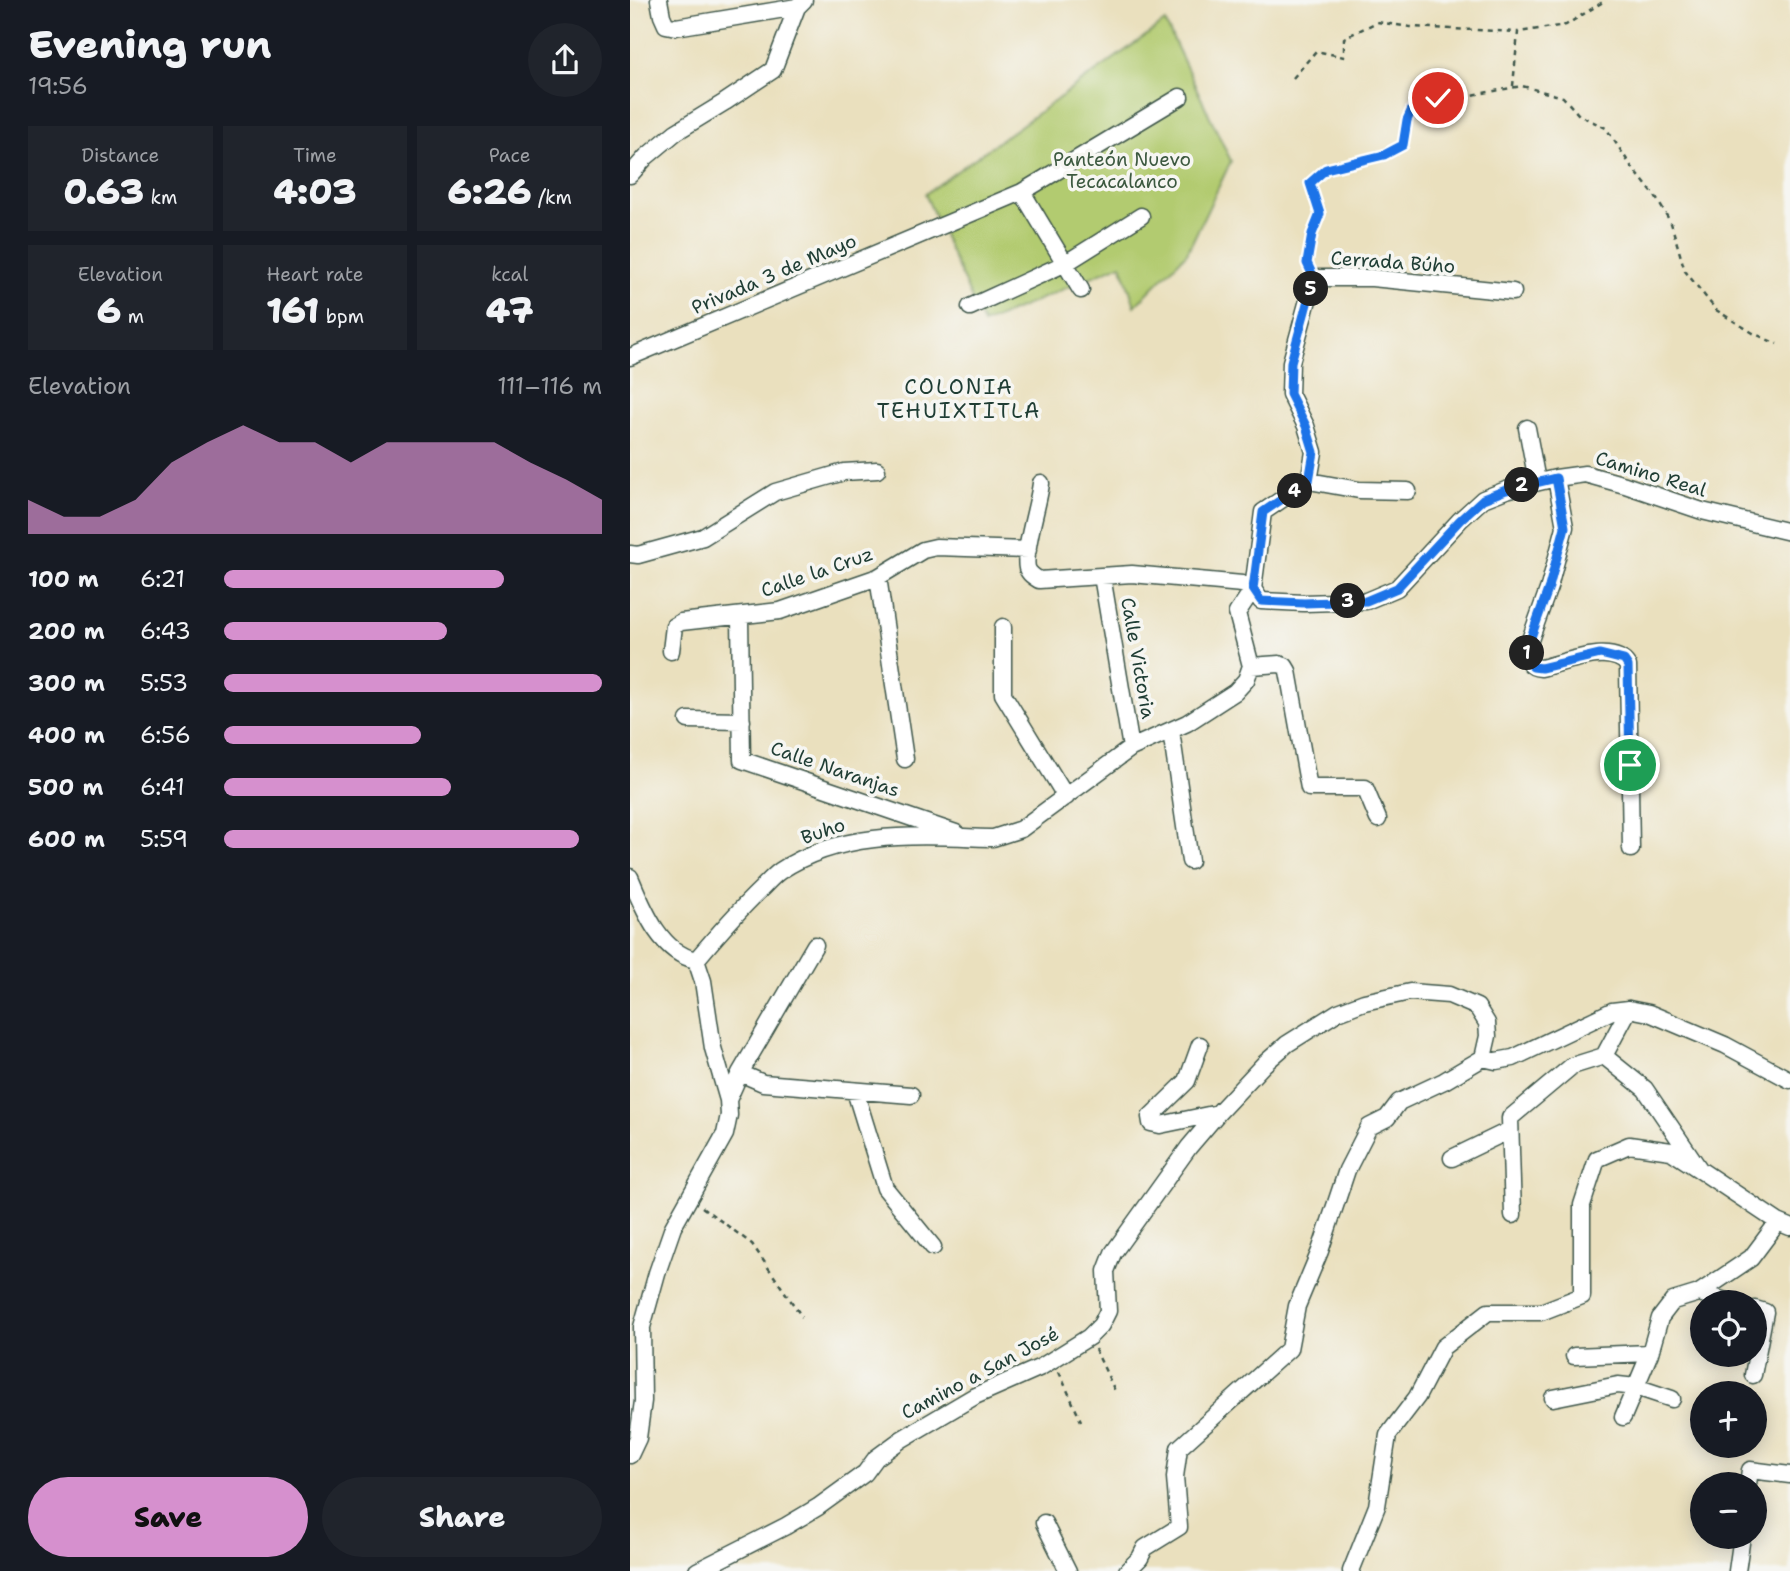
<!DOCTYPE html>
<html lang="en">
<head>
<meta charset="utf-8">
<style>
  body { margin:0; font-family:"Shantell Sans",sans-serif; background:#20242c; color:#f1f3f6; height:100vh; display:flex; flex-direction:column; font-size:26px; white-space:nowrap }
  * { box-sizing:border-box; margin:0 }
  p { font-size:23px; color:#9ea1a6 }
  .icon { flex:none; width:38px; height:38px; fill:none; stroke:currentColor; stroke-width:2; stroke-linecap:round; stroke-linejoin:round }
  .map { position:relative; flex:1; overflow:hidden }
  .details { display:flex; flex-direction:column; background:#171b24; width:630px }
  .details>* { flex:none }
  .tools { position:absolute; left:1060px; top:1290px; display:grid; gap:14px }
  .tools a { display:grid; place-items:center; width:77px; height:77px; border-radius:50%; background:#171b24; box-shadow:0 4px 18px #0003; font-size:35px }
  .pin { position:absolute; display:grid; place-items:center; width:60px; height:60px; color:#fff; margin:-30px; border:4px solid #fff; border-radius:50%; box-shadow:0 2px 7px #0007 }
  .km { position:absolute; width:35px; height:35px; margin:-18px; border-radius:50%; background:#222; color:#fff; font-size:19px; line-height:35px; text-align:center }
  .round { display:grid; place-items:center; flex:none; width:74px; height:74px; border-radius:37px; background:#20242c }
  .summary { display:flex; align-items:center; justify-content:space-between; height:119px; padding:0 28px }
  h1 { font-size:38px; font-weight:800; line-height:52px }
  .stats { display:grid; grid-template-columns:repeat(3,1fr); gap:10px; height:119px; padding:7px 28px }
  .stats div { display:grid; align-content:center; border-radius:0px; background:#20242c; text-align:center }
  .stats b { font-size:35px; font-weight:800 }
  .stats small { font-size:19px; font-weight:400 }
  .stats p { font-size:19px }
  .chart { height:196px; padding:14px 28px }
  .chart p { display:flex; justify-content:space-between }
  .chart svg { width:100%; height:126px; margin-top:7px; fill:#d690ce; opacity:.7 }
  .primary-button { display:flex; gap:14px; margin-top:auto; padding:14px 28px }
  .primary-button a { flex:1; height:80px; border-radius:42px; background:#d690ce; color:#111; font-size:28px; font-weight:800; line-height:80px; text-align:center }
  .primary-button a+a { background:#20242c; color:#f1f3f6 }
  ul { padding:0 28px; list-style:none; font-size:23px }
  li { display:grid; grid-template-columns:112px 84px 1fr; align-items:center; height:52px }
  li i { height:18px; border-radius:9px; background:#d690ce }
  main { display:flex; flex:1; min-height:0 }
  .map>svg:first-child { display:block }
  .green { fill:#b2cb70; stroke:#688452; stroke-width:2 }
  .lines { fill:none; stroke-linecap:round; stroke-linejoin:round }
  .minor-casing { stroke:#3d5549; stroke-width:19 }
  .path { stroke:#3d5549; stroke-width:2.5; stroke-dasharray:5 5; stroke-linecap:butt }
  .minor { stroke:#fff; stroke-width:16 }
  .route-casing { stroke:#fff; stroke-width:14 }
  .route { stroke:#1a73e8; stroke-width:9 }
  .labels { text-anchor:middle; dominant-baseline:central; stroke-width:7; stroke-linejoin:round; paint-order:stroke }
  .park-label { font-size:19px; fill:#3c5940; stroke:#f6f6f2 }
  .street-label { font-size:19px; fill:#1f3d34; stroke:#f6f6f2 }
  .neighbourhood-label { font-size:21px; letter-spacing:2px; fill:#1f3d34; stroke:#f6f6f2 }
</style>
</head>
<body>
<main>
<section class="details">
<div class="summary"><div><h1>Evening run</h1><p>19:56</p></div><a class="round"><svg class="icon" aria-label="share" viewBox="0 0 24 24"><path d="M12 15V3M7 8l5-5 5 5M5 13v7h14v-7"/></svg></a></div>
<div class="stats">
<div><p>Distance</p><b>0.63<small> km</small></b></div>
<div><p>Time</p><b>4:03</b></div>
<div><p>Pace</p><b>6:26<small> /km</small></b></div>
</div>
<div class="stats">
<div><p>Elevation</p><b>6<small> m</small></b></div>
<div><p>Heart rate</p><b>161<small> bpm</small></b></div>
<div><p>kcal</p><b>47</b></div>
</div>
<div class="chart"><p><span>Elevation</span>111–116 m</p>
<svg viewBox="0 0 160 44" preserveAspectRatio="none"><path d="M0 44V32L10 38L20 38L30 32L40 19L50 12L60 6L70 12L80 12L90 19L100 12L110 12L120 12L130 12L140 19L150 25L160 32V44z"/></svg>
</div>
<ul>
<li><b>100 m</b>6:21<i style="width:74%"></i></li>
<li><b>200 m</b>6:43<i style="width:59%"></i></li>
<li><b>300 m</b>5:53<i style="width:100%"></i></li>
<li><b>400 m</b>6:56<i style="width:52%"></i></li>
<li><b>500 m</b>6:41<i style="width:60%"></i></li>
<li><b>600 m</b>5:59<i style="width:94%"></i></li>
</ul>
<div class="primary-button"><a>Save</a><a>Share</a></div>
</section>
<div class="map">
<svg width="1160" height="1571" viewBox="0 0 1160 1571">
  <rect width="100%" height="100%" fill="#f6f6f2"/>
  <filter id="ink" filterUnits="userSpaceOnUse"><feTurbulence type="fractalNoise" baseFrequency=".0143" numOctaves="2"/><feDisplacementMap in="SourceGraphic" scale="14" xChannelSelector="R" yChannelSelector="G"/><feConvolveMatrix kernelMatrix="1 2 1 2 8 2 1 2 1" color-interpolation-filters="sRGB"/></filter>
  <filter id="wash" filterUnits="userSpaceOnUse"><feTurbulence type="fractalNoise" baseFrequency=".00686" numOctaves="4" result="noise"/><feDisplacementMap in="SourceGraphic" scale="28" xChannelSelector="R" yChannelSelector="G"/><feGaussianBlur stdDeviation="1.57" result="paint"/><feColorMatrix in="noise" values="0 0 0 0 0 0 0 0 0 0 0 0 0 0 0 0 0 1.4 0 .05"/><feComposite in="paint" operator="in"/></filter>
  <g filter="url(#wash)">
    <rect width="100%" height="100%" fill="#eae0be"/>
    <!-- green -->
    <path class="green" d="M535,22L601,161L557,253L505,306L491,264L353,324L295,194Z"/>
  </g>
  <g filter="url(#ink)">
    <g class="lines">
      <!-- minor casing -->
      <g class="minor-casing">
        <path id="minor" d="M29,0L32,16L36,25L46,27L167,7
          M0,175L16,157L46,132L95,102L143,70L167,7L174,0
          M392,192L451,290
          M340,307L436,263L511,216
          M0,357L392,192L550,97
          M897,428L907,481
          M926,478L935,527L919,587L896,651C898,662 899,667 911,668C933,663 984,642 998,666L1001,849
          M679,481L684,452L676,426L660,394L661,362L684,278H742L883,292
          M679,481L729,490L778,491
          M411,483C409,504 393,550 397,568C399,574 404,577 409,580L502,574L612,584L623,589L631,601L674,603L736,601L767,588L830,520L853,499L876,490L926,478L955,474L995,485L1072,511L1160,532
          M0,554L8,555L73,537L145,492L214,472L247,470
          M472,576L501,748
          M248,577L275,759
          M110,617L112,760L326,833
          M373,627V694L436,797
          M41,651L44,626L51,622L150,611L248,577L293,550L306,547L398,550
          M621,666L649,664L655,666L658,671L679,788H735L748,819
          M58,720L112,721
          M541,731L560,861
          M0,877C13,908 30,953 66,960
          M570,1045L557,1081L520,1117L521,1123L530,1125L588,1113
          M974,1056L1015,1089L1070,1170L1148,1222L1160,1227
          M974,1056L999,1009
          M110,1073L133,1083L281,1095
          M225,1091L255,1188L303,1247
          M98,1100L110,1073L185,945
          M822,1158L880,1130
          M883,1215L880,1118L942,1066L974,1056
          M1069,1293L1100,1302
          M944,1356L1020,1353
          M1123,1375L1135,1312L1125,1309
          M923,1398L988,1385L1006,1387L1042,1399
          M993,1417L1020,1353L1030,1318L1043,1301L1069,1293L1121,1258L1148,1222
          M0,1455L8,1438L13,1401L12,1327L27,1273L43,1227L95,1134L99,1115L98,1100L83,1048L73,981L66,960C87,935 107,912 131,889C137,883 143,876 150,871C213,829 292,836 363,838L391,829L501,748L557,723L605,692L616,680L621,666L607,613L623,589L633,512L679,481
          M1118,1484L1120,1470L1160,1475
          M414,1523L438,1571
          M67,1571L156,1526L188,1507L235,1473L246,1458L272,1439L345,1396L411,1367L459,1337L471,1325L478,1311L476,1271L483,1253L559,1147L588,1113L634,1064L657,1044L708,1012L734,1002L780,992L819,995L847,1007L857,1023L858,1036L853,1058L866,1061L883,1058L982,1011L999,1009L1019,1013L1095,1045L1160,1080
          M497,1571L510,1558L515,1548L549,1527L545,1477L549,1448L659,1349L667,1306L690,1251L717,1170L739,1127L757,1118L769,1102L814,1081L853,1058
          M721,1571L747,1506L758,1435L787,1397L813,1347L858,1312H911L952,1296V1205L967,1159L999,1145L1041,1151L1070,1170
          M1107,1571L1112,1536"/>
      </g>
      <!-- path -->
      <path class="path" d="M663,78L686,51L714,57V38L747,22L780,27L888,32
        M883,86L888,32L936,25L976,0
        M677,265L682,234L690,214L680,183L696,169L754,155L773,145L777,120L783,107L808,98L842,95L892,86L933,97L949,115L976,128L1001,166L1025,196L1041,223L1055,271L1086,310L1123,333L1147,344
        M72,1207L122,1244L172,1317
        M465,1349L486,1393
        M429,1372L451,1421"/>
      <!-- minor -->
      <use href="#minor" class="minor"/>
    </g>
  </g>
  <g class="lines" filter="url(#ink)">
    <!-- route casing -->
    <g class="route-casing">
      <path id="route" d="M808,98L783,107L777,120L773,145L754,155L696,169L680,183L690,214L682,234L677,263L684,278L661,362L660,394L676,426L684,452L679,481L633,512L623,589L631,601L674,603L736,601L767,588L830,520L853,499L876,490L926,478L935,527L919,587L896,651L898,662L903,667L911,668L970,654L994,660L998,666L1000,765"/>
    </g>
    <!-- route -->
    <use href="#route" class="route"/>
  </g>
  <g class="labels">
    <!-- park labels -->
    <g class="park-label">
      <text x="492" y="159">Panteón Nuevo<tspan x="492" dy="22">Tecacalanco</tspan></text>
    </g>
    <!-- street labels -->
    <g class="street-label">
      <text transform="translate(763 262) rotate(4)">Cerrada Búho</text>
      <text transform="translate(144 274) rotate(-23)">Privada 3 de Mayo</text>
      <text transform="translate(1021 474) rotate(17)">Camino Real</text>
      <text transform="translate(187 572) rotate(-19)">Calle la Cruz</text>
      <text transform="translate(508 658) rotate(80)">Calle Victoria</text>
      <text transform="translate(205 769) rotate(19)">Calle Naranjas</text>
      <text transform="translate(193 831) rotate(-19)">Buho</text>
      <text transform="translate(350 1373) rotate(-28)">Camino a San José</text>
    </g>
    <!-- neighbourhood labels -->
    <g class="neighbourhood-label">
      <text x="329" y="387">COLONIA<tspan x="329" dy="24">TEHUIXTITLA</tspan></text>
    </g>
  </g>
</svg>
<div class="tools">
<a><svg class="icon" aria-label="locate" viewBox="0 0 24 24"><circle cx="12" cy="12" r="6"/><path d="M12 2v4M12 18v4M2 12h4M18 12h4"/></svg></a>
<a>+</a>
<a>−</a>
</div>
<div class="pin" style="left:1000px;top:765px;background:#1e9e55"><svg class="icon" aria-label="arrive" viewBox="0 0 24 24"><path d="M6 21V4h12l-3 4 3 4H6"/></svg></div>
<div class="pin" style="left:808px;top:98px;background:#d93025"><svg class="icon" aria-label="check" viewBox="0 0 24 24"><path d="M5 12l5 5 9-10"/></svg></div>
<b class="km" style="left:897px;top:653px">1</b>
<b class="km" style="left:892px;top:485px">2</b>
<b class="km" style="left:718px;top:601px">3</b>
<b class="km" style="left:665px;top:491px">4</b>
<b class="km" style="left:681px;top:289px">5</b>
</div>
</main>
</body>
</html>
